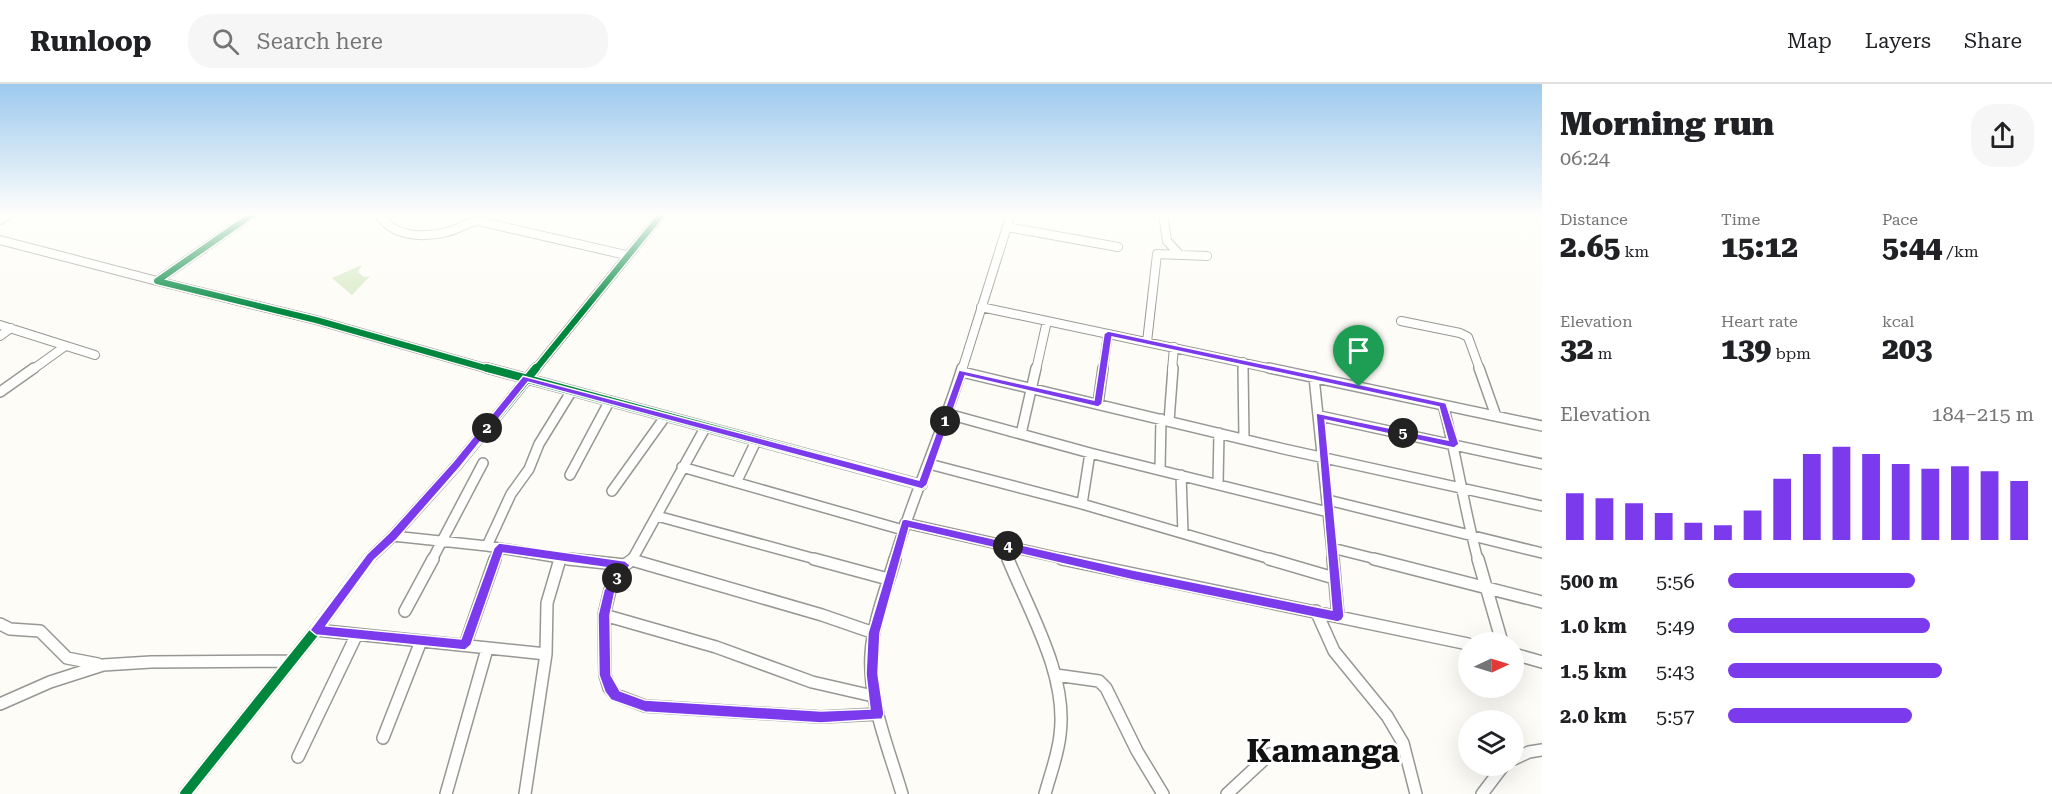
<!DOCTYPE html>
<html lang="en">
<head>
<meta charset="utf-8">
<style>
  body { margin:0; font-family:"Roboto Serif",serif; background:#f6f6f6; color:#202124; height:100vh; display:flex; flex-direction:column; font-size:22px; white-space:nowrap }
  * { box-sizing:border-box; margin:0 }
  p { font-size:20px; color:#757577 }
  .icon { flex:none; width:33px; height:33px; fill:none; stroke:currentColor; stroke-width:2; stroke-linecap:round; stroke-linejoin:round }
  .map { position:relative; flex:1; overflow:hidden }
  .drawer { display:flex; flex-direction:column; background:#fff; width:510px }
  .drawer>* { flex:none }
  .needle { width:39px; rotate:86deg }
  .controls { position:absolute; left:1458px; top:548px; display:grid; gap:12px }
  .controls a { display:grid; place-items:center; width:66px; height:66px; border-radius:50%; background:#fff; box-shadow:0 6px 24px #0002; font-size:30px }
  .pin { position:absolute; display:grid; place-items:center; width:51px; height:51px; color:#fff; margin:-62px -26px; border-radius:50% 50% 50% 0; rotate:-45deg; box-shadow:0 0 6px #0007 }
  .pin .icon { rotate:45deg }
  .km { position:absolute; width:30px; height:30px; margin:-15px; border-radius:50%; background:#222; color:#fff; font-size:16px; line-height:30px; text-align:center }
  .round { display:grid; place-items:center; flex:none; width:63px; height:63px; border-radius:24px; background:#f6f6f6 }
  .head { display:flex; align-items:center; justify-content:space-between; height:102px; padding:0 18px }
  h1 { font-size:33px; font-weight:800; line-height:45px }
  .metrics { display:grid; grid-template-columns:repeat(3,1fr); gap:9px; height:102px; padding:6px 18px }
  .metrics div { display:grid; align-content:center }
  .metrics b { font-size:30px; font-weight:800 }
  .metrics small { font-size:16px; font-weight:400 }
  .metrics p { font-size:16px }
  .chart { height:168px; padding:12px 18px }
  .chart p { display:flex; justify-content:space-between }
  .chart svg { width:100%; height:108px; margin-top:6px; stroke:#7c3aed; stroke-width:6 }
  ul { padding:0 18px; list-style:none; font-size:20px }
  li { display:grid; grid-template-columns:96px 72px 1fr; align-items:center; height:45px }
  li i { height:15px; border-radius:8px; background:#7c3aed }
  header { display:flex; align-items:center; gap:36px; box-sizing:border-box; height:84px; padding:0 30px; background:#fff; border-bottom:2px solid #e0e0e0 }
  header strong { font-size:28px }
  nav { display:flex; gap:33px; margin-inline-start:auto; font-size:21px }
  .search { width:420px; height:54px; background:#f6f6f6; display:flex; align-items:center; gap:15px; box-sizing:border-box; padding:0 21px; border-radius:24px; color:#757577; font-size:22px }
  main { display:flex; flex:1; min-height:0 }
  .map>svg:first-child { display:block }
  .forest { fill:#d8eac5 }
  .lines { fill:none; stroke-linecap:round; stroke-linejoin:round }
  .minor-far2-casing { stroke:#979795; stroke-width:10 }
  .minor-far1-casing { stroke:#979795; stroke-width:12 }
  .minor-casing { stroke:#979795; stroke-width:14 }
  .minor-far2 { stroke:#fffffe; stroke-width:8 }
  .minor-far1 { stroke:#fffffe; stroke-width:9 }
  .minor { stroke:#fffffe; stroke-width:11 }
  .cycleway-far2-casing { stroke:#fff; stroke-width:9 }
  .cycleway-far1-casing { stroke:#fff; stroke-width:11 }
  .cycleway-casing { stroke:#fff; stroke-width:14 }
  .cycleway-far2 { stroke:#00873e; stroke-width:6 }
  .cycleway-far1 { stroke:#00873e; stroke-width:8 }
  .cycleway { stroke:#00873e; stroke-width:10 }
  .route { fill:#7c3aed; stroke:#fff; stroke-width:1.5; fill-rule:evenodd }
  .labels { text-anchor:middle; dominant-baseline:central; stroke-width:6; stroke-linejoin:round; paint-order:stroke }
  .near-district-label { font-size:32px; font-weight:bold; fill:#111; stroke:#fff }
</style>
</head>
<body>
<header>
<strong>Runloop</strong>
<div class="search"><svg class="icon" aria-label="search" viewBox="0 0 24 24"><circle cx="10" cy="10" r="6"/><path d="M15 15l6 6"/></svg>Search here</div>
<nav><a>Map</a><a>Layers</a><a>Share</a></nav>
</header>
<main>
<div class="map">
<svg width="1542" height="710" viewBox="0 0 1542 710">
  <rect width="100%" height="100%" fill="#fdfcf7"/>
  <!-- forest -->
  <path class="forest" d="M362,181L358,188L364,193L370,192L352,211L332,194Z"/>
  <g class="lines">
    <!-- minor-far2 casing -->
    <g class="minor-far2-casing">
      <path id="minor-far2" d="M253,130L157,197L316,236L492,286
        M378,130C393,153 422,154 447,148C458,146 466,138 478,137L626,171
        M1163,130L1167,157L1179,170
        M0,136L9,130
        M1007,143L1118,163
        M0,156L157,197
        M981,223L1277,286
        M1401,237L1460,249L1468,253L1480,286
        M0,241L95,271
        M0,252L11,244
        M1147,258L1157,170L1207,172
        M1243,278V286
        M32,286L64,263
        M535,286L662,130
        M962,286L1011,130
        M1036,286L1047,237
        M1103,286L1108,250
        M1172,286L1174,263"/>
    </g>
    <!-- minor-far1 casing -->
    <g class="minor-far1-casing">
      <path id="minor-far1" d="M487,284L922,401
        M1243,284L1244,355
        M1269,284L1542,342
        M1479,284L1496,332
        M962,288L1284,365L1542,422
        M1314,293L1333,476
        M0,308L34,284
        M1098,320L1103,284
        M1443,321C1457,372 1464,425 1478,476
        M948,330L1090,369L1328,428
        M1320,332L1542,380
        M1169,337L1173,284
        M1021,350L1036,284
        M929,380L1082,420L1274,476
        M682,383L903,446
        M1160,386L1161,335
        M570,391L609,318
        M1181,391L1183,449
        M737,397L756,357
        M1218,400L1219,349
        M612,407L665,333
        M1328,416L1542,469
        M1082,420L1090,369
        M657,432L819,476
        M905,439L1069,476
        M393,452L487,462L560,474
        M1002,461L1008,476
        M487,462L511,410L529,385L539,360L571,308
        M1332,464L1380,476
        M368,476L393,452L457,381L536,284
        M432,476L483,379
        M495,476L499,464
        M559,476L560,474L581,476
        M632,476L705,344
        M894,476C913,411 942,349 962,284"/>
    </g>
    <!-- minor casing -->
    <g class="minor-casing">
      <path id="minor" d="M568,475L625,481
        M633,475L625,481L610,506L604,531L605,591L609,604L616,611L645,622L821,633L878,630
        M814,475L888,495
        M895,475C886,506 873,538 871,570C868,617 889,665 902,710
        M1008,475C1030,529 1068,592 1060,651C1058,671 1050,691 1045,710
        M1062,475L1468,560
        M1269,475L1334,494
        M1333,475L1338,532
        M1374,475L1542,518
        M1478,475L1502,558
        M632,476L822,531L874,549
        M405,527L433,475
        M1316,527L1334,567L1387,632L1403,659L1416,710
        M604,531L716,563L812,598L873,612
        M0,540L10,545L40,547L67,574L98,580
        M316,546L546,570
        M465,561L495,475
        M1514,570L1542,578
        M1056,591L1099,597L1106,604L1137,667L1163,710
        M0,620L50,598L103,581L151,578L291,577
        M383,654L421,557
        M298,673L356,552
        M1514,675L1529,668L1542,666
        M185,710L316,546L369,475
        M446,710L487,565
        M525,710L546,570L547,519L560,475
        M1227,710L1270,670
        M1482,710L1504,681"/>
    </g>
    <!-- minor-far2 -->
    <use href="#minor-far2" class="minor-far2"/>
    <!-- minor-far1 -->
    <use href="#minor-far1" class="minor-far1"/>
    <!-- minor -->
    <use href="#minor" class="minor"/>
    <!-- cycleway-far2 casing -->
    <g class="cycleway-far2-casing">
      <path id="cycleway-far2" d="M253,130L157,197L316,236L492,286
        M535,286L662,130"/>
    </g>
    <!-- cycleway-far1 casing -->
    <g class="cycleway-far1-casing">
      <path id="cycleway-far1" d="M487,284L922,401
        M368,476L393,452L457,381L536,284"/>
    </g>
    <!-- cycleway casing -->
    <g class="cycleway-casing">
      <path id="cycleway" d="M185,710L316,546L369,475"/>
    </g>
    <!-- cycleway-far2 -->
    <use href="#cycleway-far2" class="cycleway-far2"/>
    <!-- cycleway-far1 -->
    <use href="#cycleway-far1" class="cycleway-far1"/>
    <!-- cycleway -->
    <use href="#cycleway" class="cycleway"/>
  </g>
  <!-- sky -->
  <linearGradient id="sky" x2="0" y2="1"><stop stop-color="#9dc9ee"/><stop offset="0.57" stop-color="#fefefb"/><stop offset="1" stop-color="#fefefb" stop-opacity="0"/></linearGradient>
  <rect width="1542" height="229" fill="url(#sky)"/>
  <!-- route -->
  <path class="route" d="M1108,247L1446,319L1459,360L1454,364L1325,336L1344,532L1342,536L1338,538L1133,496L909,444L880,549L878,590L884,630L882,635L821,639L645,628L611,616L605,608L599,591L598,531L604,506L617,485L503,469L471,561L465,566L316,551L310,546L367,470L389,449L453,378L523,292L919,396L959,286L1094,316L1104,250ZM1112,253L1439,323L1448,356L1316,329L1332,526L1133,486L905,435L902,436L868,549L866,590L870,625L821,627L645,616L620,607L611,591L610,531L615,507L630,481L625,477L499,459L494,464L461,555L326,542L374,476L397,455L460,383L528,298L922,405L927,401L965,292L1098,323L1102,320Z"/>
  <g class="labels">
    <!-- near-district labels -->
    <g class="near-district-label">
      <text x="1323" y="667">Kamanga</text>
    </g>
  </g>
</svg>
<div class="controls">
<a><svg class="needle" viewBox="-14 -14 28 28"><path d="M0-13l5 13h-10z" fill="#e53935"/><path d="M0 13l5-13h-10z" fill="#757577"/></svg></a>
<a><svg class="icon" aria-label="layers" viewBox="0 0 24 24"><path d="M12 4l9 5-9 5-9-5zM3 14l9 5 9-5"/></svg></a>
</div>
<div class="pin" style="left:1359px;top:303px;background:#1e9e55"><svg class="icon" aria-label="arrive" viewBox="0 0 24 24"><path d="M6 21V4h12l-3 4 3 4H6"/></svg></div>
<b class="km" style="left:945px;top:337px">1</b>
<b class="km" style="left:487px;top:344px">2</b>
<b class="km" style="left:617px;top:494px">3</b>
<b class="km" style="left:1008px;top:462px">4</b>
<b class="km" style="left:1403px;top:349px">5</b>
</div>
<section class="drawer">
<div class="head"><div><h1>Morning run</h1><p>06:24</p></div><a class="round"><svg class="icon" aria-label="share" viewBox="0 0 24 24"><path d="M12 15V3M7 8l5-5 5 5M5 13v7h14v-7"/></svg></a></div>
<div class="metrics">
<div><p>Distance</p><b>2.65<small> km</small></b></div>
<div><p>Time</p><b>15:12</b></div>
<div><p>Pace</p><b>5:44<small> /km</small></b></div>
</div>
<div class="metrics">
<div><p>Elevation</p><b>32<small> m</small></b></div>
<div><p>Heart rate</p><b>139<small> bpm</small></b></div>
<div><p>kcal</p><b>203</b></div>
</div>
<div class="chart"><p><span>Elevation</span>184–215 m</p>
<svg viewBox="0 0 160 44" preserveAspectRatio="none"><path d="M5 44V25M15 44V27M25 44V29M35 44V33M45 44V37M55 44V38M65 44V32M75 44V19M85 44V9M95 44V6M105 44V9M115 44V13M125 44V15M135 44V14M145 44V16M155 44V20"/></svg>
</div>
<ul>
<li><b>500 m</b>5:56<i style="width:61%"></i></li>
<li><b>1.0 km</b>5:49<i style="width:66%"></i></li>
<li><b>1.5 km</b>5:43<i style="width:70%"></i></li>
<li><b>2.0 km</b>5:57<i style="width:60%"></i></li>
</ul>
</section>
</main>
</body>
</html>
